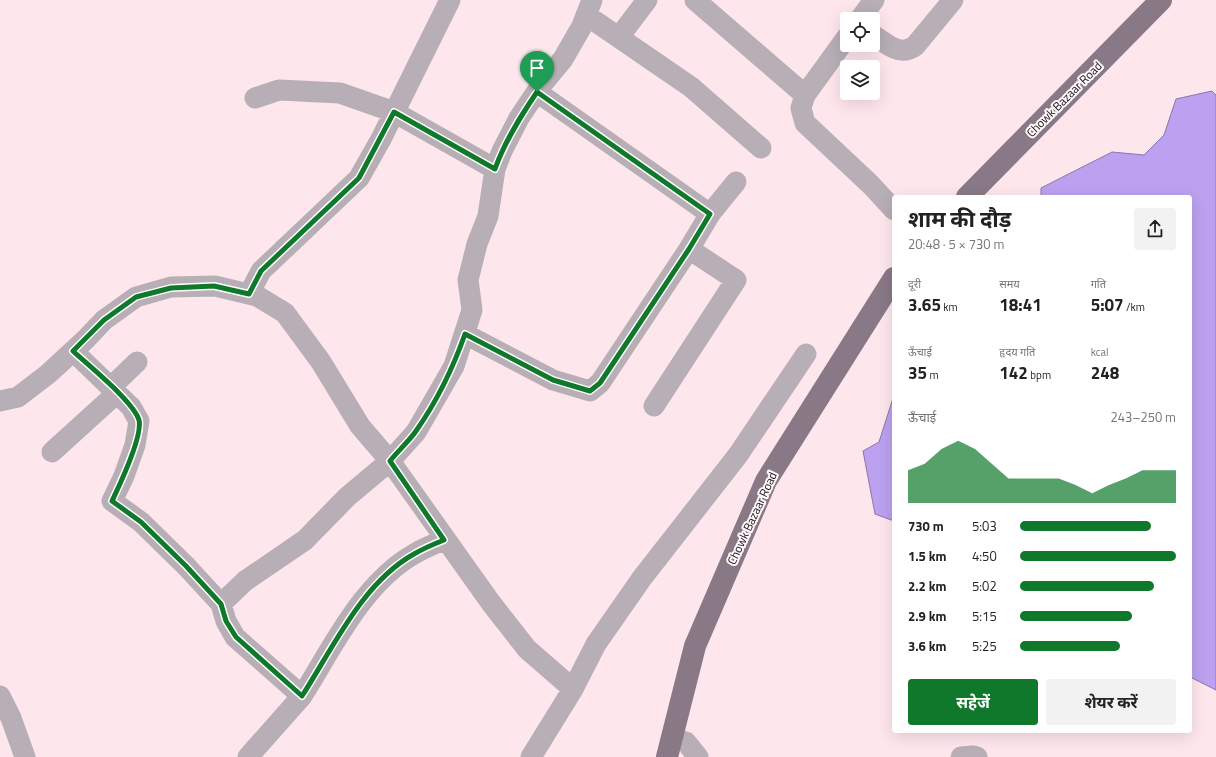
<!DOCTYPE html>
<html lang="hi">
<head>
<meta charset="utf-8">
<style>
  body { margin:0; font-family:"Titillium Web","Noto Sans Devanagari",sans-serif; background:#f2f2f2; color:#222; height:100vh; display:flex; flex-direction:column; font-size:15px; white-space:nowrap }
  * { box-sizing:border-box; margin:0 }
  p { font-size:13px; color:#767676 }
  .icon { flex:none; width:22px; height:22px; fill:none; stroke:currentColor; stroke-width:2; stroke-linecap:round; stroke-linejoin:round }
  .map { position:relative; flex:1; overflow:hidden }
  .sheet { position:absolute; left:892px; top:195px; width:300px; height:538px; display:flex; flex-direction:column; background:#fff; border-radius:4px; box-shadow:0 4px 16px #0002 }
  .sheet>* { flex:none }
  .fabs { position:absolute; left:840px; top:12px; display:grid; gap:8px }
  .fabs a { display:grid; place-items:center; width:40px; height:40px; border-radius:4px; background:#fff; box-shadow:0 4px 16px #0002; font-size:20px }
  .pin { position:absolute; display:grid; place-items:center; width:34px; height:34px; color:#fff; margin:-41px -17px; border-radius:50% 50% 50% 0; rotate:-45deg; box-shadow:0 0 4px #0007 }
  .pin .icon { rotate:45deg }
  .round { display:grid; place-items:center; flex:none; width:42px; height:42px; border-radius:4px; background:#f2f2f2 }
  .headline { display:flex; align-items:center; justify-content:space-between; height:68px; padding:0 16px }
  h1 { font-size:22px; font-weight:700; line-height:30px }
  .stats { display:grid; grid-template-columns:repeat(3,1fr); gap:6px; height:68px; padding:4px 16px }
  .stats div { display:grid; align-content:center }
  .stats b { font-size:17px; font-weight:700 }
  .stats small { font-size:11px; font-weight:400 }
  .stats p { font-size:11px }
  .chart { height:112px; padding:8px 16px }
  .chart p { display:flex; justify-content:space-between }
  .chart svg { width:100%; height:72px; margin-top:4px; fill:#10782a; opacity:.7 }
  .cta { display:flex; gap:8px; margin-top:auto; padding:8px 16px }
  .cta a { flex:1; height:46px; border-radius:4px; background:#10782a; color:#fff; font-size:16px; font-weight:700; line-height:46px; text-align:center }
  .cta a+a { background:#f2f2f2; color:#222 }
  ul { padding:0 16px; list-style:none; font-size:13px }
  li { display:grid; grid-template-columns:64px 48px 1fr; align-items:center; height:30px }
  li i { height:10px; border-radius:5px; background:#10782a }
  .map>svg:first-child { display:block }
  .water { fill:#bba1ef; stroke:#8b76ae }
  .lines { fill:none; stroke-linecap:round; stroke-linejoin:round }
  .minor { stroke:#b7aeb6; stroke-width:21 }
  .major { stroke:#897987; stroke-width:22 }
  .route-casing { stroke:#fff; stroke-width:8 }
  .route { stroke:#10782a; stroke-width:5 }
  .labels { text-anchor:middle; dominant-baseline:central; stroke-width:4; stroke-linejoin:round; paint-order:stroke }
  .street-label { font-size:12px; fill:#1c1215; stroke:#fff8fa }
</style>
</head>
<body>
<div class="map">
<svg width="1216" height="757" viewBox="0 0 1216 757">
  <rect width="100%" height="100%" fill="#fee6ed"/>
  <!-- water -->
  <path class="water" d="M1212,91L1216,95V690L1190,677V197H1041V188L1112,152L1144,155L1164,135L1176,99Z
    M894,395V521L875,514L863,451L879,442Z"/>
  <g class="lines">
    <!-- minor -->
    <path class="minor" d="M695,0L805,95
      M586,15L691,87L761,148
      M860,19L874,0
      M873,35C888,44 899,57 915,46L953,0
      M619,37L647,0
      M847,37L805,95L801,108L805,123L871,185L894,210
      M537,92L710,214L736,182
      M255,98L279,90L340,93L394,112L495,169
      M249,294L261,271L359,178L381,139L450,0
      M465,334L553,380L590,391L600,383L689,249
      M73,351L131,407L139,421L135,445L124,476L112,501L141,522L186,566L221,604L245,581L305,540L347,497L390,461L416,432L454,366L472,310L468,280L477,244L488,216L495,169L502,151L519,118L539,88L563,59L582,26L592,0
      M111,387L137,362
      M0,401L18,397L48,374L86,339L104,320L136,297L171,287L215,286L257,296L285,313L321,362L360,426L390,461L491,603L527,649L573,689
      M654,406L736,280L689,249L710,214
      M52,452L117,393
      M221,604L226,621L235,637L302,696C333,647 362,584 414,554C424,548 434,544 444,540
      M0,696L11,718L25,757
      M672,738L686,742L698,757
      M248,757L302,696
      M531,757L573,689L596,644L642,578L738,455L806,354
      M961,757L973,756L977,757"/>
    <!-- major -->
    <path class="major" d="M967,197L1161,0
      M667,757L695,646L766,481L894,278"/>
  </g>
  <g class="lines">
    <!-- route casing -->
    <g class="route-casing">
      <path id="route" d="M537,92L710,214L689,249L600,383L590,391L553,380L465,334C453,368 437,401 416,431C409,441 398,451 390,461L444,540C434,544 424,548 414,554C362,583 333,648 302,696L236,637L226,621L221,604L186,566L141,522L112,501C119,486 143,437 139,420C133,401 89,366 73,351L104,320L136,297L171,288L214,286L249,294L261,271L359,178L394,112L495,169C505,141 520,117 537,92Z"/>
    </g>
    <!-- route -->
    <use href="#route" class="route"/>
  </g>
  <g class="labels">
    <!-- street labels -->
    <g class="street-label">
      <text transform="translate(1064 99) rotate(-45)">Chowk Bazaar Road</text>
      <text transform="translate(752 518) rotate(-65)">Chowk Bazaar Road</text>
    </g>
  </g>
</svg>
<div class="fabs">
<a><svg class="icon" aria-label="locate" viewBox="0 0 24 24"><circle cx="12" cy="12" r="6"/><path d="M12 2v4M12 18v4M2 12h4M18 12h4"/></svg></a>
<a><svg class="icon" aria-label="layers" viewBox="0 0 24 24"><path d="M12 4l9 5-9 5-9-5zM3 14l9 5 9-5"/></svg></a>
</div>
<div class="pin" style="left:537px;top:92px;background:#1e9e55"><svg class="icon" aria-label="arrive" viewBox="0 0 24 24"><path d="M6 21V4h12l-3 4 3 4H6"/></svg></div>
<section class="sheet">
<div class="headline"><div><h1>शाम की दौड़</h1><p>20:48 · 5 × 730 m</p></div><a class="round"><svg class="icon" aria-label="share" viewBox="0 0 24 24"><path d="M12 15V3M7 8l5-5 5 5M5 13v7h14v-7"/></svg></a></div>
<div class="stats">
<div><p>दूरी</p><b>3.65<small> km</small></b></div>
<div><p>समय</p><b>18:41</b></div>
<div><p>गति</p><b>5:07<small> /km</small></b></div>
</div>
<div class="stats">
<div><p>ऊँचाई</p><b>35<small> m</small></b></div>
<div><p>हृदय गति</p><b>142<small> bpm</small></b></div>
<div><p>kcal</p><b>248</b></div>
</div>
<div class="chart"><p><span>ऊँचाई</span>243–250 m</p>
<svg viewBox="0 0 160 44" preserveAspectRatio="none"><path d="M0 44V24L10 20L20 11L30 6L40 11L50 20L60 29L70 29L80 29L90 29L100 33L110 38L120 33L130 29L140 24L150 24L160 24V44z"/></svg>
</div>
<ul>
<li><b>730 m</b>5:03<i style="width:84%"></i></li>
<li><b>1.5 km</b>4:50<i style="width:100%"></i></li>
<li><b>2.2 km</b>5:02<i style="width:86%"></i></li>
<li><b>2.9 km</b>5:15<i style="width:72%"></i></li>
<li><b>3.6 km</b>5:25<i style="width:64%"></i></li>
</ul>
<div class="cta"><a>सहेजें</a><a>शेयर करें</a></div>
</section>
</div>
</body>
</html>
